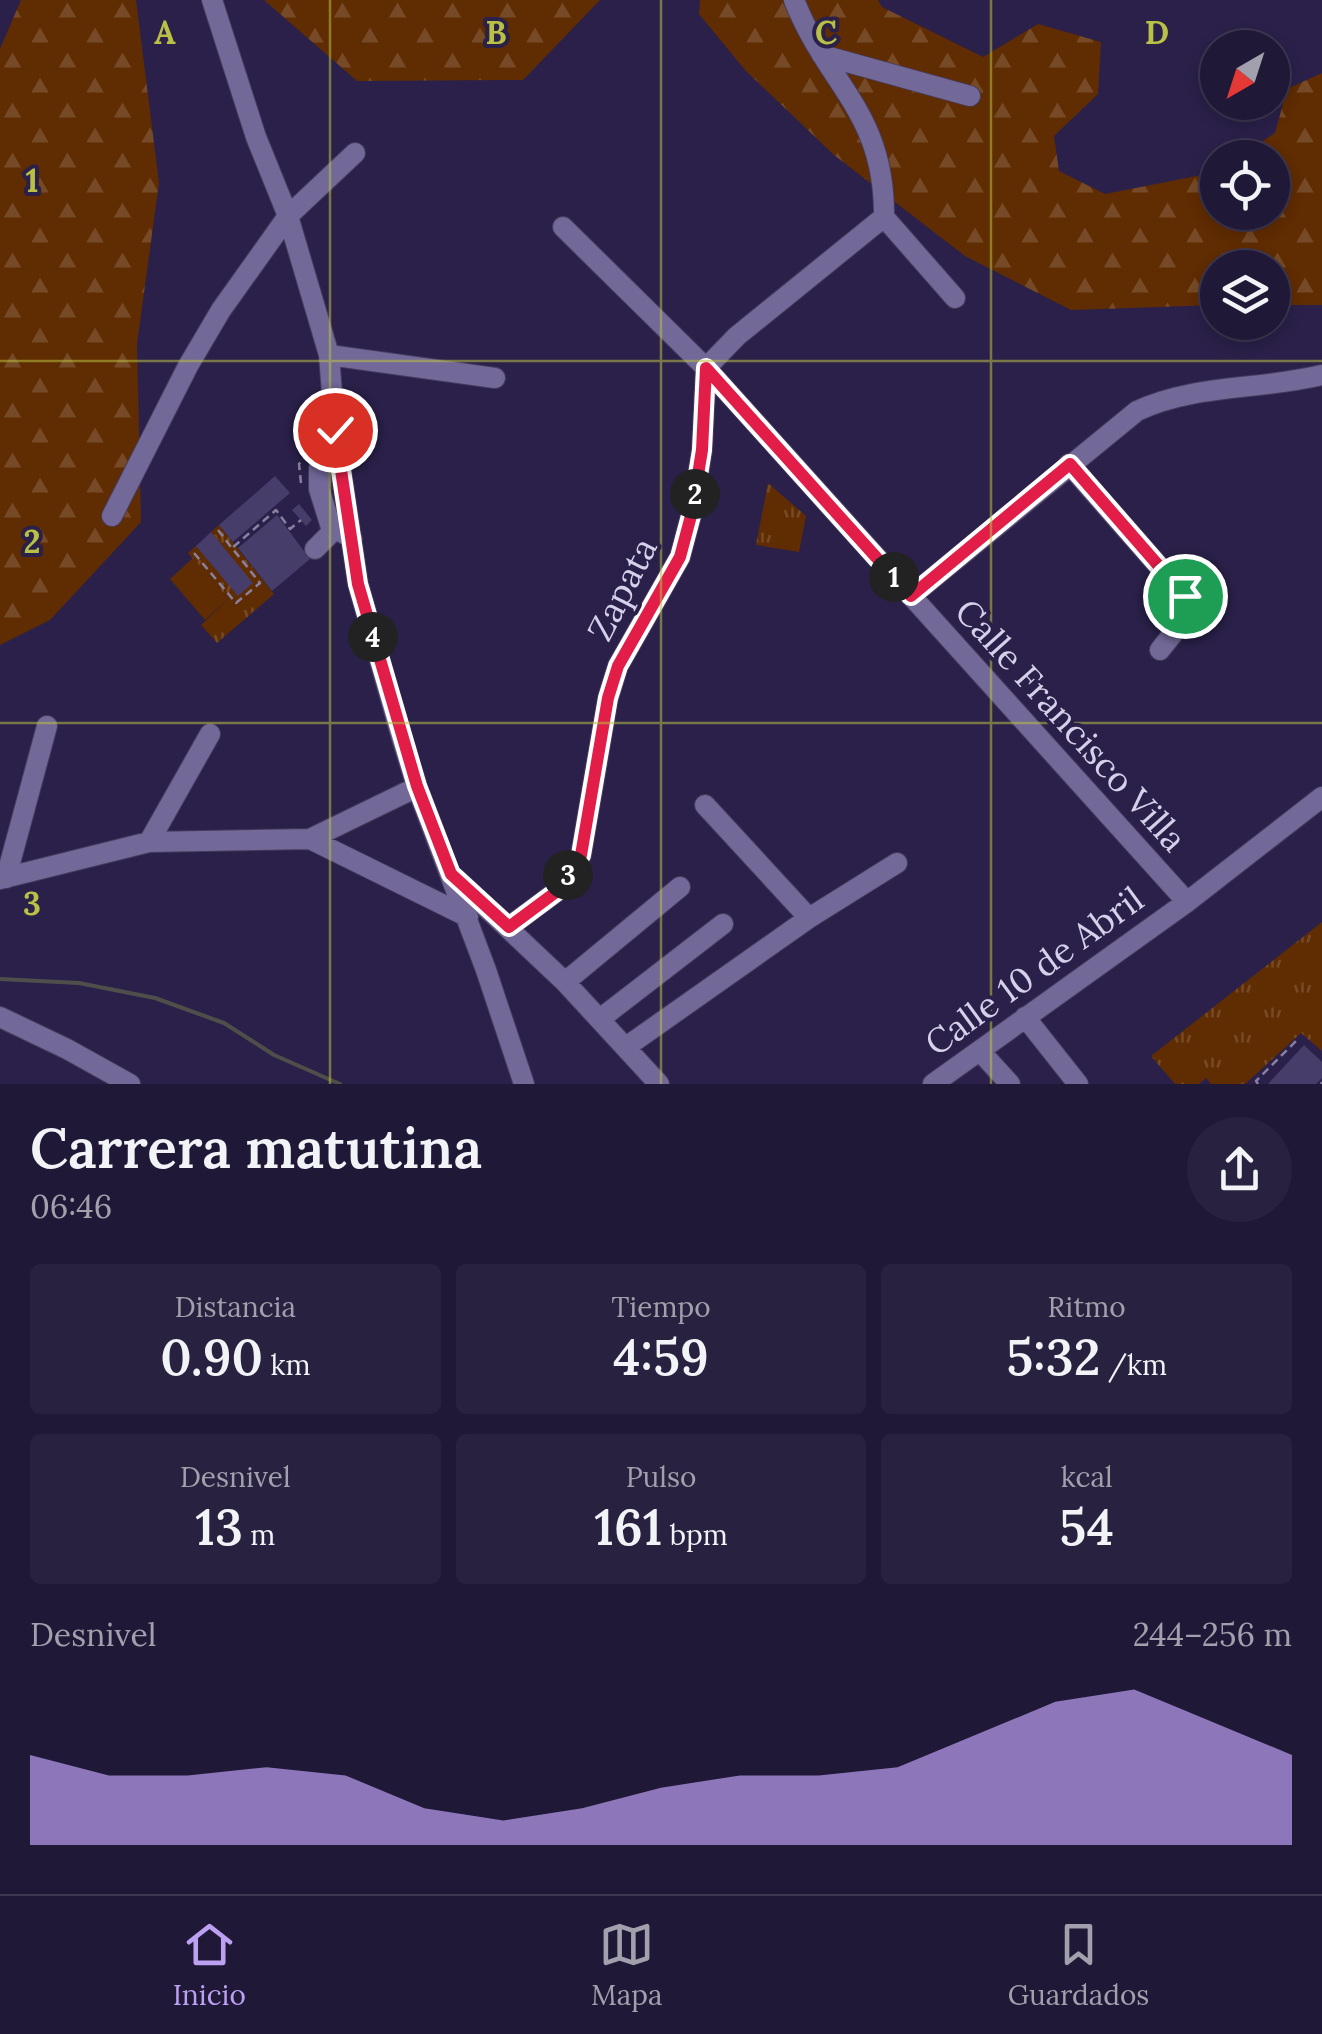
<!DOCTYPE html>
<html lang="es">
<head>
<meta charset="utf-8">
<style>
  body { margin:0; font-family:Lora,serif; background:#28213f; color:#f1f3f6; height:100vh; display:flex; flex-direction:column; font-size:38px; white-space:nowrap }
  * { box-sizing:border-box; margin:0 }
  p { font-size:32px; color:#a2a0ad }
  .icon { flex:none; width:55px; height:55px; fill:none; stroke:currentColor; stroke-width:2; stroke-linecap:round; stroke-linejoin:round }
  .map { position:relative; height:1084px; overflow:hidden }
  .details { display:flex; flex-direction:column; background:#201837; flex:1 }
  .details>* { flex:none }
  .needle { width:65px; rotate:219deg }
  .controls { position:absolute; left:1200px; top:30px; display:grid; gap:20px }
  .controls a { display:grid; place-items:center; width:90px; height:90px; border-radius:50%; background:#201837; box-shadow:0 5px 15px #0003,0 0 0 2px #3d3752; font-size:50px }
  .pin { position:absolute; display:grid; place-items:center; width:85px; height:85px; color:#fff; margin:-42px; border:5px solid #fff; border-radius:50%; box-shadow:0 2px 10px #0007 }
  .km { position:absolute; width:50px; height:50px; margin:-25px; border-radius:50%; background:#222; color:#fff; font-size:28px; line-height:50px; text-align:center }
  .round { display:grid; place-items:center; flex:none; width:105px; height:105px; border-radius:52px; background:#28213f }
  .summary { display:flex; align-items:center; justify-content:space-between; height:170px; padding:0 30px }
  h1 { font-size:55px; font-weight:600; line-height:75px }
  .stats { display:grid; grid-template-columns:repeat(3,1fr); gap:15px; height:170px; padding:10px 30px }
  .stats div { display:grid; align-content:center; border-radius:10px; background:#28213f; text-align:center }
  .stats b { font-size:50px; font-weight:600 }
  .stats small { font-size:28px; font-weight:400 }
  .stats p { font-size:28px }
  .chart { height:280px; padding:20px 30px }
  .chart p { display:flex; justify-content:space-between }
  .chart svg { width:100%; height:180px; margin-top:10px; fill:#bca0f2; opacity:.7 }
  .tabs { display:flex; justify-content:space-around; align-items:center; height:140px; border-top:2px solid #3d3752; background:#201837; font-size:28px; color:#a2a0ad }
  .tabs a { display:grid; justify-items:center; gap:5px }
  .tabs .current { color:#bca0f2 }
  .map>svg:first-child { display:block }
  .grass { fill:url(#grass-tufts) }
  .forest { fill:url(#forest-firs) }
  .pitch { fill:#602c01 }
  .lines { fill:none; stroke-linecap:round; stroke-linejoin:round }
  .stream { stroke:#4f4e4b; stroke-width:4 }
  .building { fill:#473d6a }
  .minor-casing { stroke:#463c5f; stroke-width:22 }
  .path { stroke:#8781a1; stroke-width:2.5; stroke-dasharray:8 5; stroke-linecap:butt }
  .minor { stroke:#726998; stroke-width:20 }
  .route-casing { stroke:#fff; stroke-width:20 }
  .route { stroke:#e11d48; stroke-width:12 }
  .grid { fill:none; stroke:#b9c046; stroke-width:2.5; stroke-opacity:0.55 }
  .labels { text-anchor:middle; dominant-baseline:central; stroke-width:8; stroke-linejoin:round; paint-order:stroke }
  .street-label { font-size:35px; fill:#d5d1eb; stroke:#2a2049 }
  .grid-label { font-size:32px; text-anchor:middle; font-weight:bold; fill:#b9c046; stroke:#2a2049; stroke-width:8; stroke-linejoin:round; paint-order:stroke }
</style>
</head>
<body>
<div class="map">
<svg width="1322" height="1084" viewBox="0 0 1322 1084">
  <defs>
    <pattern id="grass-tufts" width="24" height="20" patternUnits="userSpaceOnUse" patternTransform="scale(2.5)"><rect width="24" height="20" fill="#602c01"/><path d="M3 7l-1-3M5 7V3M7 7l1-3M15 17l-1-3M17 17v-4M19 17l1-3" fill="none" stroke="#764a26"/></pattern>
    <pattern id="forest-firs" width="22" height="20" patternUnits="userSpaceOnUse" patternTransform="scale(2.5)"><rect width="22" height="20" fill="#602c01"/><path d="M5 1l3.5 6h-7zM16 11l3.5 6h-7z" fill="#764a26"/></pattern>
  </defs>
  <rect width="100%" height="100%" fill="#2a2049"/>
  <!-- grass -->
  <path class="grass" d="M768,483L806,516L799,552L756,545Z
    M219,525L274,594L217,643L201,625L228,599L188,553L196,546L238,595L252,583L211,532Z
    M1322,922V1051L1301,1033L1245,1084H1211L1206,1078L1199,1084H1175L1151,1056Z"/>
  <!-- forest -->
  <path class="forest" d="M21,0H136L159,183L137,344L141,522L50,620L0,645V49Z
    M264,0H600L523,80L357,81Z
    M700,0H878L882,7L983,57L1038,24L1101,42L1098,94L1054,136L1059,171L1105,194L1217,172L1218,212H1272V158L1239,157L1275,133L1287,89L1322,73V305H1273L1272,268H1218L1217,305L1071,310L965,256L834,155L745,70L699,14Z"/>
  <!-- pitch -->
  <path class="pitch" d="M193,558L228,599L205,620L170,579Z"/>
  <g class="lines">
    <!-- stream -->
    <path class="stream" d="M0,979L79,983L155,998L224,1023L274,1055L340,1084"/>
  </g>
  <!-- building -->
  <path class="building" d="M275,476L290,493L233,542L219,525Z
    M299,504L312,520L306,526L292,510Z
    M277,515L310,559L272,591L238,548Z
    M211,532L253,583L238,596L196,546Z
    M1304,1045L1322,1062V1078L1316,1084H1268Z"/>
  <g class="lines">
    <!-- minor casing -->
    <g class="minor-casing">
      <path id="minor" d="M212,0L256,137L288,216L329,355L335,431L358,584L401,735L417,787L486,970L524,1084
        M794,0C828,86 885,112 884,217L955,298
        M822,55L970,96
        M563,227L706,368L1187,902
        M329,355L495,378
        M706,368L737,336L884,217
        M337,443L324,453L319,468V489L330,524L352,539
        M1069,464L1185,596C1191,617 1172,634 1160,650
        M112,516L188,366L221,310L288,216L355,153
        M315,549L332,532L330,524
        M911,596L1137,411C1194,384 1261,390 1322,375
        M705,805L809,918
        M310,839L468,917
        M149,842L210,734
        M6,878L47,726
        M0,879L149,842L310,839L417,787
        M456,879L565,982L659,1084
        M509,927L556,892L581,855L608,698L618,666L680,557L692,512L702,450L706,368
        M565,982L680,887
        M0,1017L67,1049L130,1084
        M1025,1017L1078,1084
        M600,1019L723,924
        M626,1047L809,918L897,863
        M980,1051L1010,1084
        M933,1084L1187,902L1322,797"/>
    </g>
    <!-- path -->
    <path class="path" d="M301,483L299,464L304,458
      M218,530L231,547
      M194,553L236,603L260,583L232,548L276,510L290,529L301,520
      M1258,1084L1256,1081L1297,1040
      M1321,1084L1322,1082"/>
    <!-- minor -->
    <use href="#minor" class="minor"/>
  </g>
  <g class="lines">
    <!-- route casing -->
    <g class="route-casing">
      <path id="route" d="M335,430L358,584L417,786L451,874L509,927L556,892L581,855L608,698L618,666L680,557L692,512L702,450L706,368L911,596L1070,464L1185,596"/>
    </g>
    <!-- route -->
    <use href="#route" class="route"/>
  </g>
  <!-- grid -->
  <path class="grid" d="M330,0V1084M661,0V1084M991,0V1084M0,361H1322M0,723H1322"/>
  <g class="labels">
    <!-- street labels -->
    <g class="street-label">
      <text transform="translate(622 589) rotate(-63)">Zapata</text>
      <text transform="translate(1071 725) rotate(48)">Calle Francisco Villa</text>
      <text transform="translate(1034 971) rotate(-36)">Calle 10 de Abril</text>
    </g>
  </g>
  <g class="grid-label">
    <text x="165" y="44">A</text>
    <text x="496" y="44">B</text>
    <text x="826" y="44">C</text>
    <text x="1157" y="44">D</text>
    <text x="32" y="192">1</text>
    <text x="32" y="553">2</text>
    <text x="32" y="915">3</text>
  </g>
</svg>
<div class="controls">
<a><svg class="needle" viewBox="-14 -14 28 28"><path d="M0-13l5 13h-10z" fill="#e53935"/><path d="M0 13l5-13h-10z" fill="#a2a0ad"/></svg></a>
<a><svg class="icon" aria-label="locate" viewBox="0 0 24 24"><circle cx="12" cy="12" r="6"/><path d="M12 2v4M12 18v4M2 12h4M18 12h4"/></svg></a>
<a><svg class="icon" aria-label="layers" viewBox="0 0 24 24"><path d="M12 4l9 5-9 5-9-5zM3 14l9 5 9-5"/></svg></a>
</div>
<div class="pin" style="left:1185px;top:596px;background:#1e9e55"><svg class="icon" aria-label="arrive" viewBox="0 0 24 24"><path d="M6 21V4h12l-3 4 3 4H6"/></svg></div>
<div class="pin" style="left:335px;top:430px;background:#d93025"><svg class="icon" aria-label="check" viewBox="0 0 24 24"><path d="M5 12l5 5 9-10"/></svg></div>
<b class="km" style="left:894px;top:577px">1</b>
<b class="km" style="left:695px;top:494px">2</b>
<b class="km" style="left:568px;top:875px">3</b>
<b class="km" style="left:373px;top:637px">4</b>
</div>
<section class="details">
<div class="summary"><div><h1>Carrera matutina</h1><p>06:46</p></div><a class="round"><svg class="icon" aria-label="share" viewBox="0 0 24 24"><path d="M12 15V3M7 8l5-5 5 5M5 13v7h14v-7"/></svg></a></div>
<div class="stats">
<div><p>Distancia</p><b>0.90<small> km</small></b></div>
<div><p>Tiempo</p><b>4:59</b></div>
<div><p>Ritmo</p><b>5:32<small> /km</small></b></div>
</div>
<div class="stats">
<div><p>Desnivel</p><b>13<small> m</small></b></div>
<div><p>Pulso</p><b>161<small> bpm</small></b></div>
<div><p>kcal</p><b>54</b></div>
</div>
<div class="chart"><p><span>Desnivel</span>244–256 m</p>
<svg viewBox="0 0 160 44" preserveAspectRatio="none"><path d="M0 44V22L10 27L20 27L30 25L40 27L50 35L60 38L70 35L80 30L90 27L100 27L110 25L120 17L130 9L140 6L150 14L160 22V44z"/></svg>
</div>
</section>
<nav class="tabs">
<a class="current"><svg class="icon" aria-label="home" viewBox="0 0 24 24"><path d="M3 11l9-7 9 7M6 9v11h12V9"/></svg>Inicio</a>
<a><svg class="icon" aria-label="map" viewBox="0 0 24 24"><path d="M3 6l6-2 6 2 6-2v14l-6 2-6-2-6 2zM9 4v14M15 6v14"/></svg>Mapa</a>
<a><svg class="icon" aria-label="saved" viewBox="0 0 24 24"><path d="M7 4h10v16l-5-4-5 4z"/></svg>Guardados</a>
</nav>
</body>
</html>
